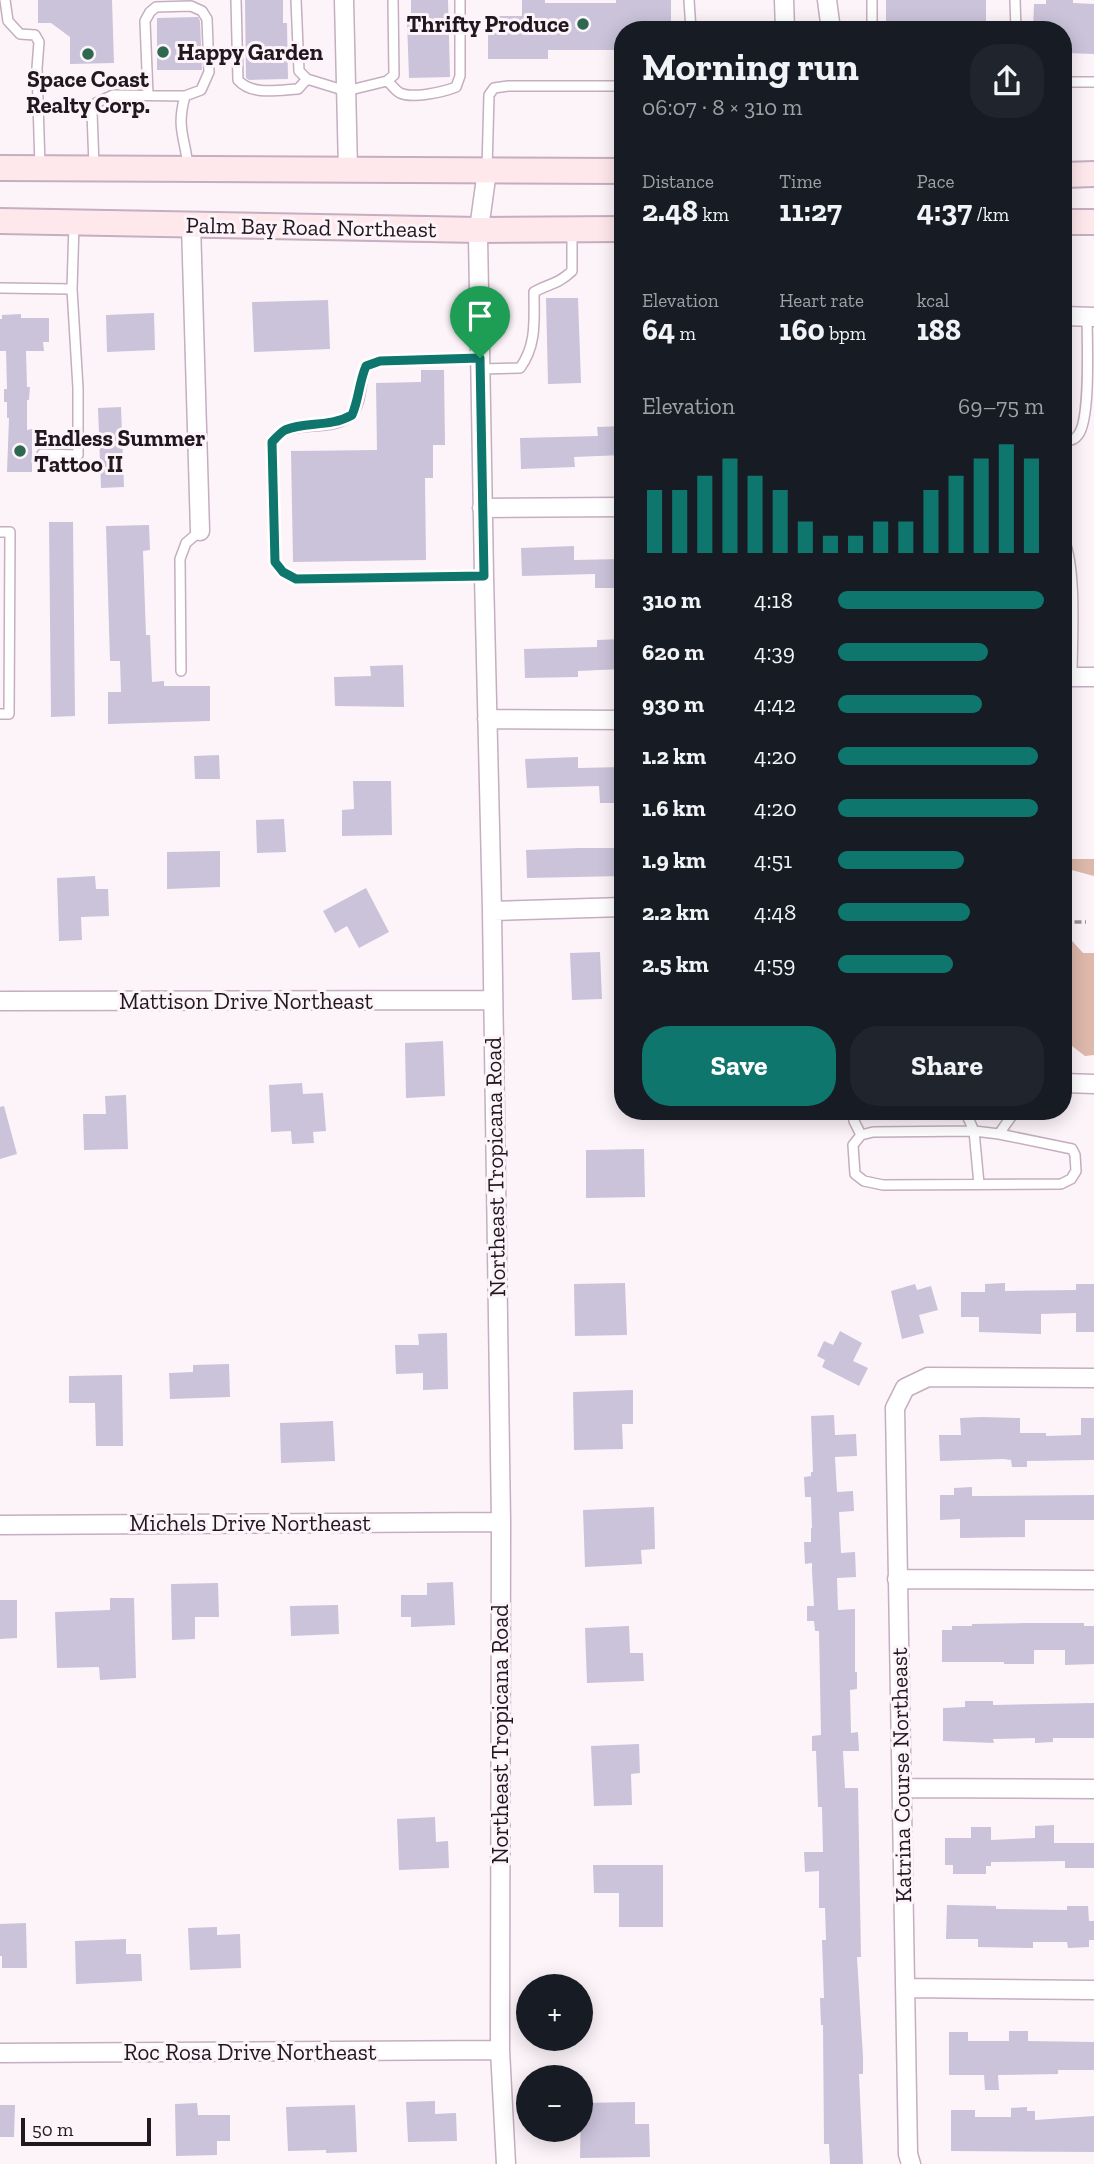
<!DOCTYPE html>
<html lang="en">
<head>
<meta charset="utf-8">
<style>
  body { margin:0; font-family:"Zilla Slab",serif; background:#20242c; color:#f1f3f6; height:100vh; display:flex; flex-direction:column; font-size:26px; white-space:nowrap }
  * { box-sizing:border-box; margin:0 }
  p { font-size:23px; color:#9ea1a6 }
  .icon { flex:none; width:38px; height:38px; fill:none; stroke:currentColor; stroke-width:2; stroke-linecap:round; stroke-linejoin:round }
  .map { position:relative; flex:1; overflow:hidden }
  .panel { position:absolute; left:614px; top:21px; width:458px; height:1099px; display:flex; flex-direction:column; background:#171b24; border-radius:28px; box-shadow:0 4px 18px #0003 }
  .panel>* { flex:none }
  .controls { position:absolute; left:516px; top:1974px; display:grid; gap:14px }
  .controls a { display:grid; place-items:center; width:77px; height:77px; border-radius:50%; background:#171b24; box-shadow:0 4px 18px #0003; font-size:35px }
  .scale { position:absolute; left:21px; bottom:18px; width:130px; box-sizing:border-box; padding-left:7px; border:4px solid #20181e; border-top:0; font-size:19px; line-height:24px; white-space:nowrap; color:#20181e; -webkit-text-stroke:5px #fdf4fa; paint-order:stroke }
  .pin { position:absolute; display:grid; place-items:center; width:60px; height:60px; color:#fff; margin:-72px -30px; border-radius:50% 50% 50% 0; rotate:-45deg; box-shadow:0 0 7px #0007 }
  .pin .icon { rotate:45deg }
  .round { display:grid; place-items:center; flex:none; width:74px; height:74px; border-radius:28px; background:#20242c }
  .headline { display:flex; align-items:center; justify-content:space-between; height:119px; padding:0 28px }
  h1 { font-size:38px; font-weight:700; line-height:52px }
  .figures { display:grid; grid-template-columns:repeat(3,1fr); gap:10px; height:119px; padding:7px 28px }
  .figures div { display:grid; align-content:center }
  .figures b { font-size:30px; font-weight:700 }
  .figures small { font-size:19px; font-weight:400 }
  .figures p { font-size:19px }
  .chart { height:196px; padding:14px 28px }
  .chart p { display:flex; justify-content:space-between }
  .chart svg { width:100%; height:126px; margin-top:7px; stroke:#0f766e; stroke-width:6 }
  .action { display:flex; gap:14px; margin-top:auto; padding:14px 28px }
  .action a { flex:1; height:80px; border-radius:28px; background:#0f766e; color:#fff; font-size:28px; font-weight:700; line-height:80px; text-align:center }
  .action a+a { background:#20242c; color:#f1f3f6 }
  ul { padding:0 28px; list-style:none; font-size:23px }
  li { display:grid; grid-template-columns:112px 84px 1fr; align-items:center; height:52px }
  li i { height:18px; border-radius:9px; background:#0f766e }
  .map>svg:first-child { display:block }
  .forest { fill:#ddb8ab }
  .building { fill:#cac3da }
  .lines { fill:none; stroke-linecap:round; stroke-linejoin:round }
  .lane-casing { stroke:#c4aebf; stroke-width:12 }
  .street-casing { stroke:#c4aebf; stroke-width:21 }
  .secondary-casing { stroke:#c4aebf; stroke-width:28 }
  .path { stroke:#9b9298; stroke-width:3.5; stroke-dasharray:7 3.5; stroke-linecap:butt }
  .lane { stroke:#fff; stroke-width:9 }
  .street { stroke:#fff; stroke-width:18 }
  .secondary { stroke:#ffe8ec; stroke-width:24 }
  .route-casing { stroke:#fff; stroke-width:14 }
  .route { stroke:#0f766e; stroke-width:9 }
  .poi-dot { fill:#2e6851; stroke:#fdf4fa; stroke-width:2.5 }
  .labels { text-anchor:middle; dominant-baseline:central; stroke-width:6; stroke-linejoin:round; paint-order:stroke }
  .poi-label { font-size:23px; font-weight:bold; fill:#20181e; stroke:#fdf4fa; text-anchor:start }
  .street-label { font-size:23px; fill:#20181e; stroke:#fdf4fa }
</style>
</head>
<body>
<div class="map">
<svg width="1094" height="2164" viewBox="0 0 1094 2164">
  <rect width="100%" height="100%" fill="#fdf4fa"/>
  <!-- forest -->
  <path class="forest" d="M1064,859H1094V876L1064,868Z
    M1064,932L1083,953H1094V1055L1085,1056L1064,1040Z"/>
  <!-- building -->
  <path class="building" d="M38,0H112L114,63L70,64V37L51,23H38Z
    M245,0H283V23H287L288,79L249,80L246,78Z
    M411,0H448L450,77L409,78L407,21H411Z
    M522,0H545V3H616V0H671V30H623V50H548V59H488V33H497V16H522Z
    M886,0H986V30H886Z
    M1046,0H1073V3L1094,4V54L1064,53V30H1033L1034,4H1046Z
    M198,17L200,21L202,70H157V18Z
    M546,298H578L581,383L548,384Z
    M328,300L330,349L254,352L252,302Z
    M154,313L155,350L107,352L106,315Z
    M21,314V318H49V342H43L44,351H26L27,387H30L29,400H27V430L32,429V472H7L9,418H7V402H4V389H7L6,351H0V319H2V315Z
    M421,370H444L445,445H433V478H425L426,560L293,562L291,451L377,450L376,383L421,382Z
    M121,407L124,487L101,488L98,408Z
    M623,426V455L574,457L575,467L521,469L520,438L598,436L597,427Z
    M49,522H73L75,716L51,717Z
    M149,525L150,550L143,551L146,635H150L152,682L164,681V686H210V721L108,724V692H121L120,661H110L106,526Z
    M574,546V560L623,559V588H595V574L522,576L521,548Z
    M623,639V669L578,671V677L525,678L524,649L597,647V640Z
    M403,665L404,707L335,706L334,677L371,676L370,666Z
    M219,755L220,779H195L194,756Z
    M578,757V768L623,767V803H600L599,786L527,788L525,759Z
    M353,781H391L392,835L342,836V810L354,809Z
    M284,819L286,852L257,853L256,820Z
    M579,848H623V876L527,878L526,850Z
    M220,851V887L167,889V852Z
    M95,876L96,889H108L109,916L81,917L82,940L59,941L57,878Z
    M366,888L389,932L359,948L347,926L335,933L323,911Z
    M600,952L602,999L572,1000L570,953Z
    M443,1041L445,1096L406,1098L405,1043Z
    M302,1083L303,1094L323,1093L326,1131L313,1132L314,1143L292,1144L291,1131L271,1132L269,1085Z
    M126,1095L128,1149L84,1150L83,1114H106L105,1096Z
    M4,1106L17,1154L0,1159V1107Z
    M644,1149L645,1197L586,1198V1150Z
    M625,1283L627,1335L575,1336L574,1284Z
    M1005,1283V1291L1076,1290V1284H1094V1332H1076V1313L1041,1314V1334L979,1332V1317H961V1292H985V1284Z
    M915,1284L917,1290L931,1286L938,1310L919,1315L924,1333L902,1339L891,1291Z
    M840,1331L862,1343L853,1361L868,1368L859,1386L822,1367L825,1360L817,1356L824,1341L833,1345Z
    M447,1333L448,1389L423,1390V1373L396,1374L395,1345H419L418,1334Z
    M229,1364L230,1397L170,1399L169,1373L193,1372V1365Z
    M122,1375L123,1446H96L95,1403H69V1376Z
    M633,1390V1424H622L623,1449L574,1450L573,1392Z
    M834,1415L835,1435L856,1434L857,1456L835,1457L837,1492L853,1491L854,1511L839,1512L841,1553L855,1552L856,1577L837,1578L838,1610L855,1609V1672H857V1689L850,1690L851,1733L858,1732L859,1751H843L845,1788H858L861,1957H857L863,2057V2074H859L863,2164H830L829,2144H824L823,2025H821L820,1998H824L822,1940H826L825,1908H819V1871L805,1872L804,1852H823L822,1807H818L816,1751H812V1736L821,1735L819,1631H815L814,1621H807V1606H814L812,1571V1563L805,1564L804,1542H811V1528H812L811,1497H805L804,1477L811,1476V1472H813L811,1416Z
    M981,1417L1020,1418V1433H1046V1436L1081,1435V1418H1094V1460L1027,1461V1467H1012L1011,1460L1003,1459L940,1461L939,1435H961L960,1418Z
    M333,1421L335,1461L281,1463L280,1423Z
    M972,1487V1496H981L1094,1495V1520H1025V1537L960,1538V1519L940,1520V1495H954V1488Z
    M654,1507L655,1549L641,1550L642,1564L585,1567L583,1510Z
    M453,1582L455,1625L411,1627V1617H401V1595H427V1583Z
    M218,1583L219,1617H195V1639L172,1640L171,1584Z
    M110,1598H134L136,1678L100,1680L99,1667L57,1668L55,1612L110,1610Z
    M0,1600H17V1638L0,1639Z
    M338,1605L339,1634L291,1636L290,1606Z
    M1025,1623H1084V1626H1094V1664L1065,1665V1650H1034V1664H1004V1662H942V1630H952V1626H972V1624Z
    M629,1626L630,1653H643L644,1681L587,1683L585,1628Z
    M965,1701H993V1705L1094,1703V1738H1053V1742L1035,1743V1738L993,1739L994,1743L943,1741V1708L965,1707Z
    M639,1744L640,1773L631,1774L632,1805L594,1806L591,1746Z
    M435,1817L436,1842L448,1841L449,1868L399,1870L397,1819Z
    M1054,1825V1843H1094V1868H1065V1861L991,1862V1866H986V1874H953V1865H945V1838H971V1827H991V1840L1035,1838V1826Z
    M593,1865H663V1927H619V1893H594Z
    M947,1905L996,1906V1909L1067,1910V1906H1088L1089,1921H1094V1940H1089V1947L1068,1948L1067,1942H1033V1948L978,1947V1939H946Z
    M26,1923L27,1968H2V1956H0V1924Z
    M217,1927V1935L240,1934L241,1968L190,1970L188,1928Z
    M126,1939V1954H141L142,1981L76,1984L75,1941Z
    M1009,2031H1028V2041L1094,2042V2070H1058V2074L998,2075L999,2090H985L984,2075H949V2032H968V2041H1009Z
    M435,2101V2114L456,2113L457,2141L408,2142L406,2102Z
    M635,2102V2124H649L650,2157L580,2158L581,2103Z
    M197,2103L198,2115H230V2141H217V2155L176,2156L175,2104Z
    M0,2105H15L14,2137H0Z
    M355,2105L357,2152L326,2153V2150L288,2151L286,2107Z
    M1027,2107V2111H1035V2120L1094,2116V2152L951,2151V2110H975V2117H1011V2108Z"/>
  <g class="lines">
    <!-- lane casing -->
    <g class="lane-casing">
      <path id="lane" d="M5,0L8,21L20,34L35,35L39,42L37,68L40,167
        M236,0L238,80C252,96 279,90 298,89L307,79
        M296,0L299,71L307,79L346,91L387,81L394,75L393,0
        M689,0L691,30
        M1015,0L1016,30
        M872,30V0
        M387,81C391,84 396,91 400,93C413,99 443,92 456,87L460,76V0
        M1064,82H1094
        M148,95L145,21L150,12L156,7L191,6L202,11L207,19L209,72L201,90L185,96
        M94,166L92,112L96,103L113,95L185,96C176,129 185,136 188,167
        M487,169L489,95L494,88L508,86H623
        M0,288L72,289
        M480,358L380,361L366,366C360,380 362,401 353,413C339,431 303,422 284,431C280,433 276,438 272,442L275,562L283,572L296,579L484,576
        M480,369L520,368C537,345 534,319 534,292C550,283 557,285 572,271V229
        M1064,441C1070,441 1075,440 1078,435C1091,420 1087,339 1087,316
        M42,454L78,455V388L72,289L74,224
        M0,532H10L9,714H0
        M1064,540C1077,570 1072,642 1072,677
        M181,671L180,559L186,543L200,531
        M854,1111V1121L861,1135
        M965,1111L974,1131L979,1184
        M974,1131L999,1134L1072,1149L1075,1155L1076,1171L1071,1179L1061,1184L883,1185L864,1181L855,1174L853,1145L861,1135L873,1132Z
        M999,1134L1015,1111"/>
    </g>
    <!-- street casing -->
    <g class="street-casing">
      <path id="street" d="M344,0L348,170
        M784,0L785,30
        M827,0L831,30
        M487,171L478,236L484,576L492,911L501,1522L500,2050L506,2164
        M191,224L200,531
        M1064,316L1094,317
        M482,508L623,507
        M1064,677H1094
        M487,719L623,720
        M492,911L623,907
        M0,1001L493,1000
        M1064,1083L1094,1084
        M0,1525L501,1522
        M897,1579L1094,1580
        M902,1788L1094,1789
        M906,1988L1094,1990
        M0,2053L500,2050
        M911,2164L908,2154L895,1408L905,1388L928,1377L1094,1378"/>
    </g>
    <!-- secondary casing -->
    <g class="secondary-casing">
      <path id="secondary" d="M0,168L623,171
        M1064,175L1094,174
        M0,221L479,230L623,229
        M1064,222H1094"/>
    </g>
    <!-- path -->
    <path class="path" d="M1064,922H1086"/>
    <!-- lane -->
    <use href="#lane" class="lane"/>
    <!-- street -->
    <use href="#street" class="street"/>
    <!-- secondary -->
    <use href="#secondary" class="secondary"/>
  </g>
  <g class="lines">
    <!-- route casing -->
    <g class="route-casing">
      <path id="route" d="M480,358L484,576L296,579L283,572L275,562L272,442C276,438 280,433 285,430C307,421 329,428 352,415C359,399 359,382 366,366L380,361Z"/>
    </g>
    <!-- route -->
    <use href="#route" class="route"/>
  </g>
  <!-- markers -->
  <g class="poi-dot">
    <circle cx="583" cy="24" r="7"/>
    <circle cx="163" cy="52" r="7"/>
    <circle cx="88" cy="54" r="7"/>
    <circle cx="20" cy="451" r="7"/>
  </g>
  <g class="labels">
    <!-- poi labels -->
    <g class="poi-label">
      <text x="569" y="24" text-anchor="end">Thrifty Produce</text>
      <text x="177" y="52">Happy Garden</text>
      <text x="88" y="79" text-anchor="middle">Space Coast<tspan x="88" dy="26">Realty Corp.</tspan></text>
      <text x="34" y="438">Endless Summer<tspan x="34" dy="26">Tattoo II</tspan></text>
    </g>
    <!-- street labels -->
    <g class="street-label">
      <text transform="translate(311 227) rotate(1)">Palm Bay Road Northeast</text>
      <text x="246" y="1001">Mattison Drive Northeast</text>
      <text transform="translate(495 1167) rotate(-91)">Northeast Tropicana Road</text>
      <text x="250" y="1523">Michels Drive Northeast</text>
      <text transform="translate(500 1734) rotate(-90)">Northeast Tropicana Road</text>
      <text transform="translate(901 1775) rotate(-91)">Katrina Course Northeast</text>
      <text x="250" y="2052">Roc Rosa Drive Northeast</text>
    </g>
  </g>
</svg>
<div class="controls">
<a>+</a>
<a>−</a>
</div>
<div class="scale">50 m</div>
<div class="pin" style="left:480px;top:358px;background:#1e9e55"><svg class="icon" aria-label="arrive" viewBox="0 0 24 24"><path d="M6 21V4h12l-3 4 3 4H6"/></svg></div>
<section class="panel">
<div class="headline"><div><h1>Morning run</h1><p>06:07 · 8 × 310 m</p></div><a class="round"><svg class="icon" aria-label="share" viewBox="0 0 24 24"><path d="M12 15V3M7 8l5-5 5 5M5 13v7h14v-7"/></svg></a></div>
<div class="figures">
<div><p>Distance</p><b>2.48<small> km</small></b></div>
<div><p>Time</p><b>11:27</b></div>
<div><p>Pace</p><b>4:37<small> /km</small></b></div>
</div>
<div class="figures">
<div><p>Elevation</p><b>64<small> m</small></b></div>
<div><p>Heart rate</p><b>160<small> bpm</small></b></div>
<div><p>kcal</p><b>188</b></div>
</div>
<div class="chart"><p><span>Elevation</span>69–75 m</p>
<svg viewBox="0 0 160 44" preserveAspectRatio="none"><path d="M5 44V22M15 44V22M25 44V17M35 44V11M45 44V17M55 44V22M65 44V33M75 44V38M85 44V38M95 44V33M105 44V33M115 44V22M125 44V17M135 44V11M145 44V6M155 44V11"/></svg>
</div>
<ul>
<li><b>310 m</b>4:18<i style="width:100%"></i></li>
<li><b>620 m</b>4:39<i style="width:73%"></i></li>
<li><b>930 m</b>4:42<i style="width:70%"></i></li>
<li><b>1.2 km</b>4:20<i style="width:97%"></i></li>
<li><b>1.6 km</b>4:20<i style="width:97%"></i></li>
<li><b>1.9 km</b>4:51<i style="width:61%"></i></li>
<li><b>2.2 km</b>4:48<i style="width:64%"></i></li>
<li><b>2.5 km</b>4:59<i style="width:56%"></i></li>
</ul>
<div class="action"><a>Save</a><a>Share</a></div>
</section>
</div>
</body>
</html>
